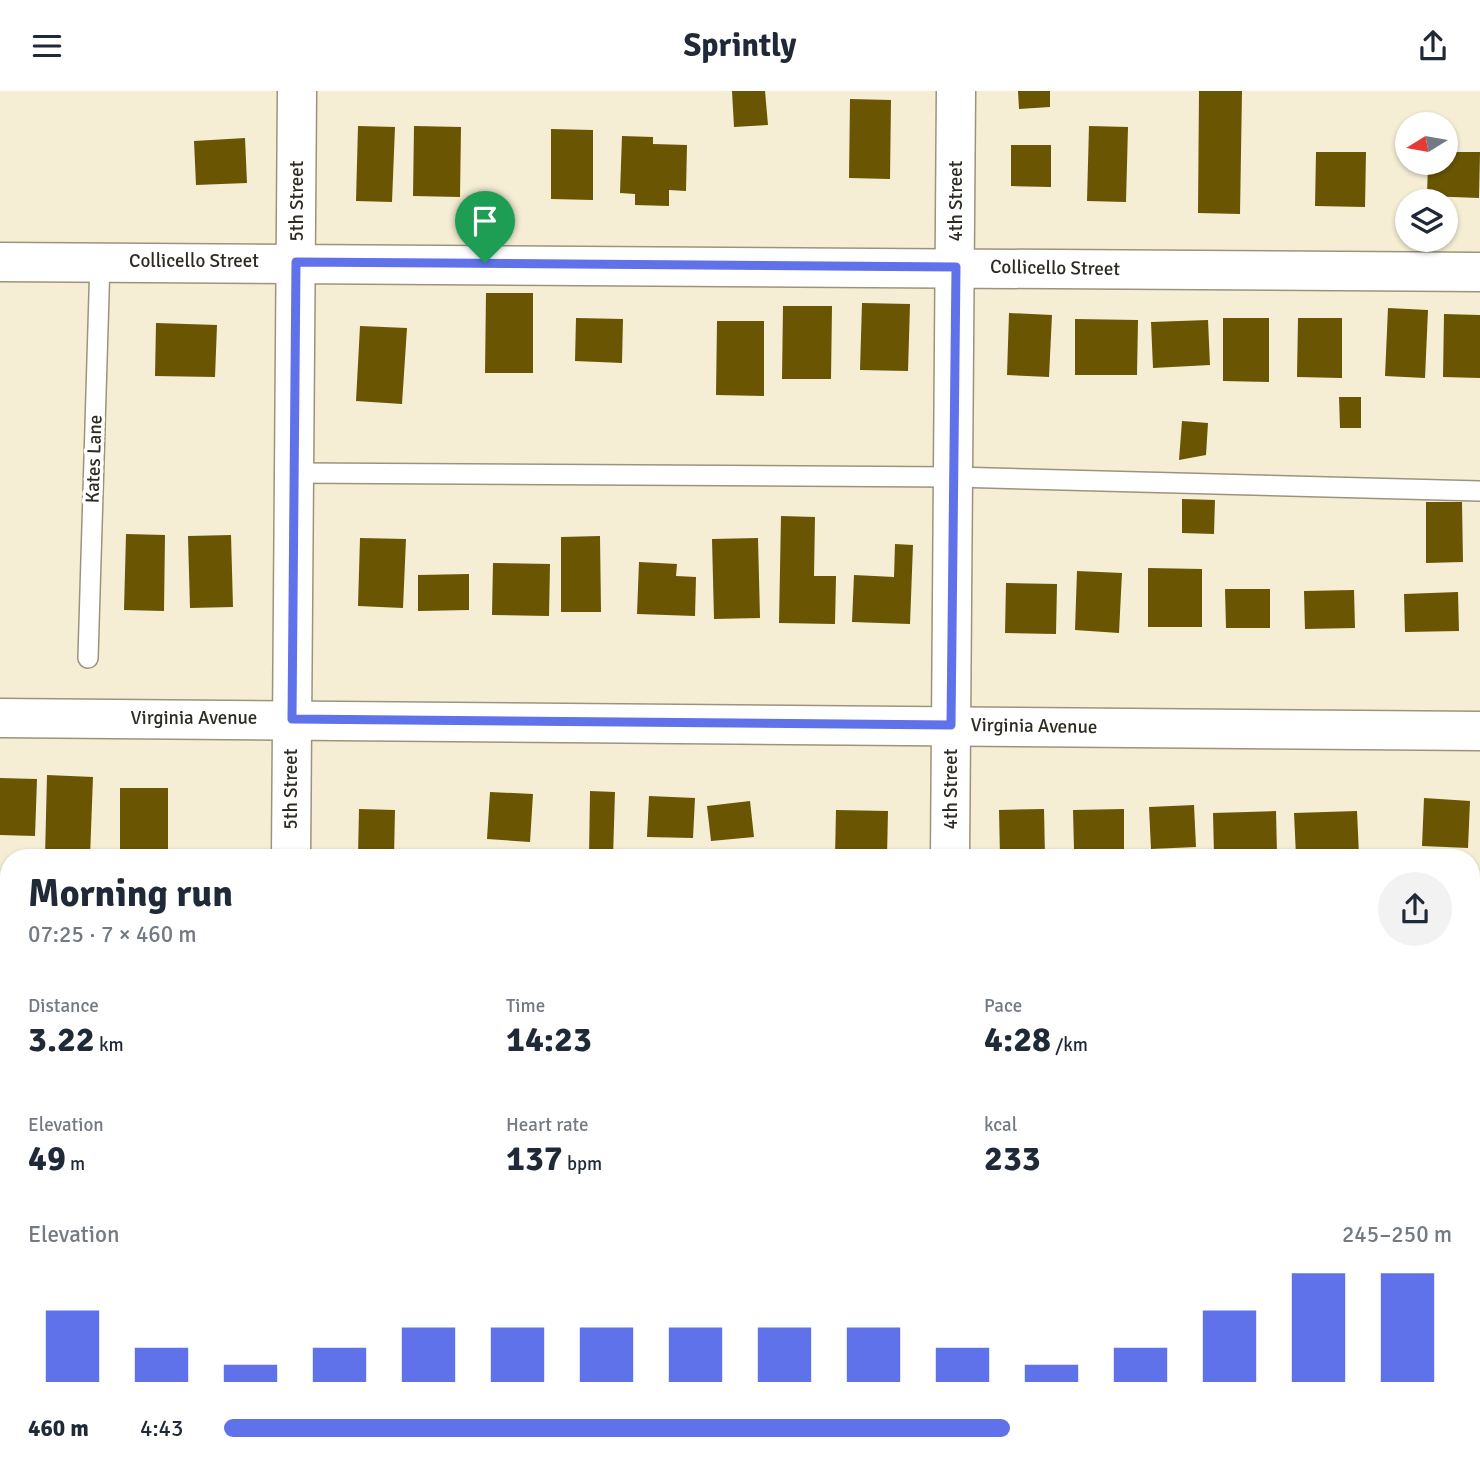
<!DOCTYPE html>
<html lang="en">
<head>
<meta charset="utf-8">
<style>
  body { margin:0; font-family:Signika,sans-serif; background:#f2f2f3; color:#1f2937; height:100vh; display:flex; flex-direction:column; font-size:26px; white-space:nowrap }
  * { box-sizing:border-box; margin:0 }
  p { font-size:23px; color:#747a83 }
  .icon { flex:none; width:38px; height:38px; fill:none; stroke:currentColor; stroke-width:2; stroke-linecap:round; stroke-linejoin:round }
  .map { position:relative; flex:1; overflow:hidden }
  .panel { position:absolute; left:0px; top:758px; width:1480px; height:621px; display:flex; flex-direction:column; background:#fff; border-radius:28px 28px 0 0; box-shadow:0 2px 5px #0004 }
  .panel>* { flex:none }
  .needle { width:46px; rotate:259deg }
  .controls { position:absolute; left:1395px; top:21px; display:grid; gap:14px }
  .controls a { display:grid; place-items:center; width:63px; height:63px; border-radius:50%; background:#fff; box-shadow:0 2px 5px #0004; font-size:35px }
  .pin { position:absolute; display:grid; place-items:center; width:60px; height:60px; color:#fff; margin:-72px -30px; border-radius:50% 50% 50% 0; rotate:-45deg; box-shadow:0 0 7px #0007 }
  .pin .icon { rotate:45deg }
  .round { display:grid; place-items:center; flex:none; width:74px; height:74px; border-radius:37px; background:#f2f2f3 }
  .headline { display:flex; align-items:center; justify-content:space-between; height:119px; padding:0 28px }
  h1 { font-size:38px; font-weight:700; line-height:52px }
  .figures { display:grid; grid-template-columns:repeat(3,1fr); gap:10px; height:119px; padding:7px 28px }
  .figures div { display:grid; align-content:center }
  .figures b { font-size:35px; font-weight:700 }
  .figures small { font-size:19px; font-weight:400 }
  .figures p { font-size:19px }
  .chart { height:196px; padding:14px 28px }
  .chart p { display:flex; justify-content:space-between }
  .chart svg { width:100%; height:126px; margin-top:7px; stroke:#5f72e9; stroke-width:6 }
  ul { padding:0 28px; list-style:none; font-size:23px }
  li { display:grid; grid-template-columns:112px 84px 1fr; align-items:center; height:52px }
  li i { height:18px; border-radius:9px; background:#5f72e9 }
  header { display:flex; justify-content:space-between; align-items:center; height:91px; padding:0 28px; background:#fff; font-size:32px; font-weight:700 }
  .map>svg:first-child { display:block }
  .building { fill:#695502 }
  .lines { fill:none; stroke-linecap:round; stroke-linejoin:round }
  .lane-casing { stroke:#9b947d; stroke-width:22 }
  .street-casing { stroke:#9b947d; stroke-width:41 }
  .primary-casing { stroke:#9b947d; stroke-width:41 }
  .lane { stroke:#fff; stroke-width:19 }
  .street { stroke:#fff; stroke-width:38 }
  .primary { stroke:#fff; stroke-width:38 }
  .route-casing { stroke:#fff; stroke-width:14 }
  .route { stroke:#5f72e9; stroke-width:9 }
  .labels { text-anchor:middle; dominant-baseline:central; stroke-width:7; stroke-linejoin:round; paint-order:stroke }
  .street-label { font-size:19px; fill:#2e2b22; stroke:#fff }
</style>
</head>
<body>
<header><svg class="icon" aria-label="menu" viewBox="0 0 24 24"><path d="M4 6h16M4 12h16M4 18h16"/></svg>Sprintly<svg class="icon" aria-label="share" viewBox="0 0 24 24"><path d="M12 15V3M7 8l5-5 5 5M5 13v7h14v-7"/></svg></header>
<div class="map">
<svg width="1480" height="1378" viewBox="0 0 1480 1378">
  <rect width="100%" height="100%" fill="#f5eed5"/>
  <!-- building -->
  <path class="building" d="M732,0H765L768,34L734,36Z
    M1018,0H1050V16L1019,18Z
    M1199,0H1242L1240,123L1198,122Z
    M850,8L891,9L890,88L849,87Z
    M358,35L395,36L392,111L356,110Z
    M414,35L461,36L460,106L413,105Z
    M1089,35L1128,36L1126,111L1087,110Z
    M551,38L593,39V109L551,108Z
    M622,45L653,46V53L687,54L686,100L669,99V115L635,114V103L620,102Z
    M245,47L247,92L196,94L194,50Z
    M1011,54H1051V96L1011,95Z
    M1316,61H1366L1365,116L1315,115Z
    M1446,61H1480L1479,107L1427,105L1428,72H1446Z
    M486,202H533V282H485Z
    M862,212L910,213L908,280L860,279Z
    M783,215H832L831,288H782Z
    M1388,217L1428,219L1425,287L1385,285Z
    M1009,222L1052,224L1049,286L1007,284Z
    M1444,223L1480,224V287L1443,286Z
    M576,227L623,228L622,272L575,270Z
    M1223,227H1269V291L1223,290Z
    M1298,227H1342V287L1297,286Z
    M1075,228L1138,229L1137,284H1075Z
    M1208,229L1210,274L1153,277L1151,231Z
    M717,230H764V305L716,304Z
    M156,232L217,234L215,286L155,285Z
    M360,235L407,237L402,313L356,310Z
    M1339,306H1361V337H1340Z
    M1182,330L1208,332L1206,364L1179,369Z
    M1182,408L1215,409L1214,443L1182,442Z
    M1426,411H1462L1463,471L1426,472Z
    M781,425L815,426L814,485H836L835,533L779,532Z
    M126,443L165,444L164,520L124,519Z
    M231,444L233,516L190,517L188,445Z
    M600,445L601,521H561V446Z
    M360,447L406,448L403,517L358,515Z
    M758,447L760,527L714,528L712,448Z
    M895,453L913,454L910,533L852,531L854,484L894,486Z
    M639,471L677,473L676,485L696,486L695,525L637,523Z
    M493,472L550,473L549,525L492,524Z
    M1148,477L1202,478V536H1148Z
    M1077,480L1122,482L1119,542L1075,539Z
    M469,483V519L418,520V484Z
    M1006,492L1057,493L1056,543L1005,542Z
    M1225,498H1270V537H1226Z
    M1354,499L1355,537L1305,538L1304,500Z
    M1458,501L1459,540L1405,541L1404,503Z
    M47,684L93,686L90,766H45Z
    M0,687L37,688L35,745L0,744Z
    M120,697H168V766H120Z
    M590,700L615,701L613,766H589Z
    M490,701L533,703L530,751L487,748Z
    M649,705L695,707L693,747L647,746Z
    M1424,707L1470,710L1468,757L1422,755Z
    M750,710L754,746L711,750L707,715Z
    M1194,714L1196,756L1151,758L1149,716Z
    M359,718L395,719L394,766H358Z
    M1044,718L1045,766H1000L999,719Z
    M1124,718V758H1074L1073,719Z
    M836,719L888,720L887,766H835Z
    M1276,720L1277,763L1214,764L1213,722Z
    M1357,720L1359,764L1296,765L1294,722Z
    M0,1039H9V1087L0,1086Z
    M1472,1246H1480V1315H1472Z
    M0,1254H6L4,1307H0Z
    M840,1370H902V1378H839Z
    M1431,1370H1472L1473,1378H1432Z"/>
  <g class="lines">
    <!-- lane casing -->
    <g class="lane-casing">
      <path id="lane" d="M294,382L954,386L1480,400
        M88,567L100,170"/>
    </g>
    <!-- street casing -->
    <g class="street-casing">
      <path id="street" d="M0,171L1480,181
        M291,766L297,0
        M950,766L956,0
        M0,1178H9
        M1472,1193H1480
        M945,1378V1370"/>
    </g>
    <!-- primary casing -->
    <g class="primary-casing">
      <path id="primary" d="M0,627L1480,640"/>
    </g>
    <!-- lane -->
    <use href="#lane" class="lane"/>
    <!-- street -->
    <use href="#street" class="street"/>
    <!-- primary -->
    <use href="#primary" class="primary"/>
  </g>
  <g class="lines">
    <!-- route casing -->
    <g class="route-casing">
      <path id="route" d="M296,171L956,176L951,634L292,628Z"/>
    </g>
    <!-- route -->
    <use href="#route" class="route"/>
  </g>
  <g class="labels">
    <!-- street labels -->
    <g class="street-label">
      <text transform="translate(297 110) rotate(-90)">5th Street</text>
      <text transform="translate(956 110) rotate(-90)">4th Street</text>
      <text x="194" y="170">Collicello Street</text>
      <text transform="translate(1055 177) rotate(1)">Collicello Street</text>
      <text transform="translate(94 368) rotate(-88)">Kates Lane</text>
      <text x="194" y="627">Virginia Avenue</text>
      <text transform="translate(1034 635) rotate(1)">Virginia Avenue</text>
      <text transform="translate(291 698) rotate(-90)">5th Street</text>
      <text transform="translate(951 698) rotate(-90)">4th Street</text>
    </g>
  </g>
</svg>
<div class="controls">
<a><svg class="needle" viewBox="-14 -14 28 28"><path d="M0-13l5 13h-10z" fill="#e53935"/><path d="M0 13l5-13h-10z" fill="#747a83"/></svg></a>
<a><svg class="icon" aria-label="layers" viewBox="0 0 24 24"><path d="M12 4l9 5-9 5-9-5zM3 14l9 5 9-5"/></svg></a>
</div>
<div class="pin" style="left:485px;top:172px;background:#1e9e55"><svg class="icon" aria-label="arrive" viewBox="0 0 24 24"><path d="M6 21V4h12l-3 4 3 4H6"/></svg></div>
<section class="panel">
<div class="headline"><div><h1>Morning run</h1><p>07:25 · 7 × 460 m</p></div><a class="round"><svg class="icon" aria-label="share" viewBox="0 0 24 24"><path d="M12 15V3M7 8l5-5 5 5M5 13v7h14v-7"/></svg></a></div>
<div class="figures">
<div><p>Distance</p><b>3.22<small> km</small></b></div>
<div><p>Time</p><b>14:23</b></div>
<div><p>Pace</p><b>4:28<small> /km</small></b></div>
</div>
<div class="figures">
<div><p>Elevation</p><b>49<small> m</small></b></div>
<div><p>Heart rate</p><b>137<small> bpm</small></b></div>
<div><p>kcal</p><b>233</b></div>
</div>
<div class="chart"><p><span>Elevation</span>245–250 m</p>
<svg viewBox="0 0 160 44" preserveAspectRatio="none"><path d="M5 44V19M15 44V32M25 44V38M35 44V32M45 44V25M55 44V25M65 44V25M75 44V25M85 44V25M95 44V25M105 44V32M115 44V38M125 44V32M135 44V19M145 44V6M155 44V6"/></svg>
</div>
<ul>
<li><b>460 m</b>4:43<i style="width:64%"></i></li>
</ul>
</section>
</div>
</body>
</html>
